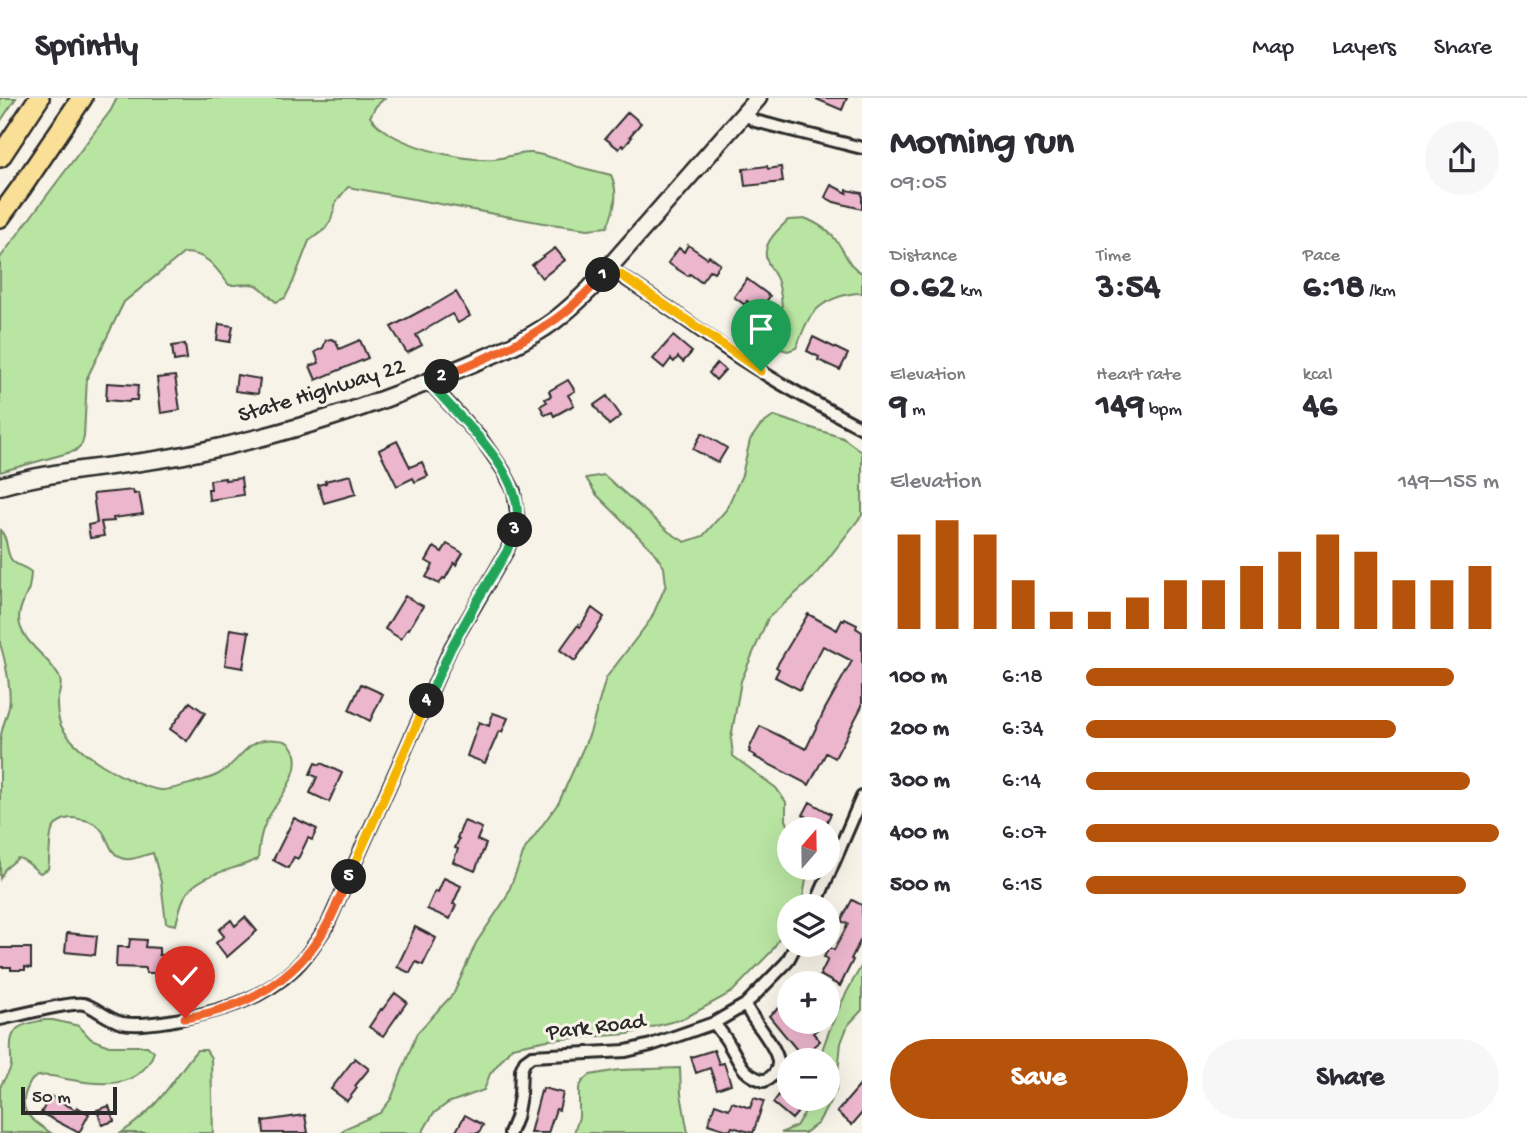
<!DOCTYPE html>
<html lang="en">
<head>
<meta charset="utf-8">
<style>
  body { margin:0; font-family:"Gochi Hand",sans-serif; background:#f7f7f7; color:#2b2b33; height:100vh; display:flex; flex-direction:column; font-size:26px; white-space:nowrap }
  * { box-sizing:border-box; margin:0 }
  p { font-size:23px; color:#7c7c81 }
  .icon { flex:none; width:38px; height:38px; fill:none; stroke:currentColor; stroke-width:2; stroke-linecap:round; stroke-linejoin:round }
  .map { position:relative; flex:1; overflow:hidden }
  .drawer { display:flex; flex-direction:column; background:#fff; width:665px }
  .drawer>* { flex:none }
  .needle { width:46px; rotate:20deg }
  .controls { position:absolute; left:777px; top:719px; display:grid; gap:14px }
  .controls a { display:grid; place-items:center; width:63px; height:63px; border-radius:50%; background:#fff; box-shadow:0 7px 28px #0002; font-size:35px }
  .scale { position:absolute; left:21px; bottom:18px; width:96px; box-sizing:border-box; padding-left:7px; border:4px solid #2b2b2b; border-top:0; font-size:19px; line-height:24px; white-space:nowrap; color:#2b2b2b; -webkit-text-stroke:5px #f7f3e8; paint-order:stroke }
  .pin { position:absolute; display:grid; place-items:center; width:60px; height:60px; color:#fff; margin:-72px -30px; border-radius:50% 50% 50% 0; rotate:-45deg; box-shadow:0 0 7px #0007 }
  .pin .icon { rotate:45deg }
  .km { position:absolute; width:35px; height:35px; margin:-18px; border-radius:50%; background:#222; color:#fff; font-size:19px; line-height:35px; text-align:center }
  .round { display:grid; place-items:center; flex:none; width:74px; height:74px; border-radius:37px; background:#f7f7f7 }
  .headline { display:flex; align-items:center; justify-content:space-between; height:119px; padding:0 28px }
  h1 { font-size:38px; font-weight:700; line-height:52px }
  .stats { display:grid; grid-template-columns:repeat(3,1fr); gap:10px; height:119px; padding:7px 28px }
  .stats div { display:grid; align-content:center }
  .stats b { font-size:35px; font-weight:700 }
  .stats small { font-size:19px; font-weight:400 }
  .stats p { font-size:19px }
  .chart { height:196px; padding:14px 28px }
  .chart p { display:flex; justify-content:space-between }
  .chart svg { width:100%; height:126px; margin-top:7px; stroke:#b45309; stroke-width:6 }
  .button { display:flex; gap:14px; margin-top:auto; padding:14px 28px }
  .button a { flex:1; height:80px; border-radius:42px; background:#b45309; color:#fff; font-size:28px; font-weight:700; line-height:80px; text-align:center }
  .button a+a { background:#f7f7f7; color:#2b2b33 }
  ul { padding:0 28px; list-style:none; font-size:23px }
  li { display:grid; grid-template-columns:112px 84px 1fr; align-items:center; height:52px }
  li i { height:18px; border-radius:9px; background:#b45309 }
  header { display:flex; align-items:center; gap:42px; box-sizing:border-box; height:98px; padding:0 35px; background:#fff; border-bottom:2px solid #e1e1e2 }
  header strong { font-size:33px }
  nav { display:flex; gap:38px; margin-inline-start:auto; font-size:24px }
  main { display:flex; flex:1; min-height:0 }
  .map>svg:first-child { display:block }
  .green { fill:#b9e5a2; stroke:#728866; stroke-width:2 }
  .building { fill:#ecb6cd; stroke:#2b2b2b; stroke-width:2 }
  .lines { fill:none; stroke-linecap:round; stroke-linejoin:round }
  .street-casing { stroke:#2b2b2b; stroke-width:16 }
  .secondary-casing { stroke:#2b2b2b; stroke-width:21 }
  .highway-casing { stroke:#2b2b2b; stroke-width:24 }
  .street { stroke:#f7f3e8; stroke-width:10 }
  .secondary { stroke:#f7f3e8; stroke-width:16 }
  .highway { stroke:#fadf96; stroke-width:19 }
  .split-1-casing { stroke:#fff; stroke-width:14 }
  .split-2-casing { stroke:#fff; stroke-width:14 }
  .split-3-casing { stroke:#fff; stroke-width:14 }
  .split-4-casing { stroke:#fff; stroke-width:14 }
  .split-5-casing { stroke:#fff; stroke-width:14 }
  .split-6-casing { stroke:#fff; stroke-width:14 }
  .split-1 { stroke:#f5b400; stroke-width:9 }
  .split-2 { stroke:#f0652b; stroke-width:9 }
  .split-3 { stroke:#22a559; stroke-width:9 }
  .split-4 { stroke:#22a559; stroke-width:9 }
  .split-5 { stroke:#f5b400; stroke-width:9 }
  .split-6 { stroke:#f0652b; stroke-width:9 }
  .labels { text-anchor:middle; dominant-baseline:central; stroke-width:6; stroke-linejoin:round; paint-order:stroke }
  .street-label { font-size:23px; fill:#2b2b2b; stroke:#f7f3e8 }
</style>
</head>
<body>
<header>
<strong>Sprintly</strong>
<nav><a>Map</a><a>Layers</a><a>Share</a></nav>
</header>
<main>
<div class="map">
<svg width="862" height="1035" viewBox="0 0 862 1035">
  <rect width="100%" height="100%" fill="#f7f3e8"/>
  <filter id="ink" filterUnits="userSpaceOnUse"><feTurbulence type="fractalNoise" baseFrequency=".0143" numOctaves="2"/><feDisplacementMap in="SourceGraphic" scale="14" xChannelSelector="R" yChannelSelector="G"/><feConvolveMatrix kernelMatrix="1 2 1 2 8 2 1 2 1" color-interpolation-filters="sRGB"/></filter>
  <g filter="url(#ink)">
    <!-- green -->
    <path class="green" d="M0,0H16L0,24Z
      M117,0H385L376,8L370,19C391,47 461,64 495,61C507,60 519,54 532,55C549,57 564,64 579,69C590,72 600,74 611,77C619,95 615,111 607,129L588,131L543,125L348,89L336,104L331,122L325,131L309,143L293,184L285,200L276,204C271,200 262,190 258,188C250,183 238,188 229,187C216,170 208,155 184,155L124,204L87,280L84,338L82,346L75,353L0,374V160L111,12Z
      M807,121C820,127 830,133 838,145C847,157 848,168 862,175V195C844,195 821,203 811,218C804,227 801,240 796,250L788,253L777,250C781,225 785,210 778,184C775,174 764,164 766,153C767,141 780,130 788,122Z
      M774,318L843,340L862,354V417L813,480L768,520L741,583L731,640L733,658L776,690L786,704V722L790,731L789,770H808L802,805L800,808H789V825L771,854L732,894L685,920L628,936L548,942L512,949L490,976L484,992L448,1005L433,1016L422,1035H341L346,1030L380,1015L391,1001L417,935L454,895L476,845L506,800L525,751L559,704L590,635L606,580L651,521L666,487L664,469L653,453L596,396L586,380L604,377L669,434L685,444L703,438L726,412L742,377L750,342L760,328Z
      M0,432C9,441 5,451 11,461C15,468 25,468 31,474C31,479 30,484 29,490C26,499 19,509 19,520C19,544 52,560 60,581C63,590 57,598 57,607C57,611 58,618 59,622C66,651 133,689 161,692C168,693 209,681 217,677C242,664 245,638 277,642C283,642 288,643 291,648C308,672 275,704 266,724C260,736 259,748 258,761C235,773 197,774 184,800C180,808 178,818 176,827L166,825L161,784L153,755C143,757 131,764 121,760C110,755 109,743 103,734C98,726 88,722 79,721C68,718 57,722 52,733C49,739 50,762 48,771L40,775C32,770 28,762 18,760L5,771L0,780C0,736 0,690 0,646C0,633 6,621 9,609C12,595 5,560 0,546Z
      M862,867V912L848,927L841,945L836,993L818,1025L805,1035H781L796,1028L813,1001H828V962H819C829,929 844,897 862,867Z
      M44,922H53L79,928L91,941L109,948H147L154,954C140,993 98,987 66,981C58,979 47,976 39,978C33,979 30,984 28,989C16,1013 31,1022 51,1035H0C0,1021 0,1005 0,991C1,982 10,977 11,967C12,954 7,940 18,930C25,925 36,924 44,922Z
      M197,952H206L211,960L213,1035H121C133,1027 145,1017 155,1006C171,989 182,969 197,952Z
      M680,970L681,996L688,1035H574L579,1019V990L583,983L590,977L619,972Z"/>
    <!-- building -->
    <path class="building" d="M814,0H847L842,12Z
      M628,14L641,25L630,38L632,39L624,49L622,47L619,51L605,40Z
      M767,68L768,71L781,69L783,84L745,88L743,71Z
      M831,87L847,95V92L862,95V111L834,104L825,99Z
      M688,147L707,160L709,158L720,166L714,174L710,172L701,184L690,176L688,178L668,165L679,150L684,154Z
      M555,150L565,162L542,180L532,167Z
      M747,181L770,198L760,212L747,203L745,207L734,199Z
      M456,194L470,218L458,225L452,216L416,237L422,247L407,255L391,229L428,209L429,210Z
      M219,226L233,228L230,244L217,242Z
      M673,238L692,254L683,264L678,259L674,264L671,261L664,270L653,261Z
      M813,239L848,256L840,272L818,262L819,259L807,253Z
      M331,241L336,243L339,251L360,242L368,260L316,282L310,268L319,265L315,254L323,250L326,242Z
      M185,246L187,261L174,263L172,248Z
      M717,265L725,272L716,282L709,275Z
      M237,277L260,281L258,296L235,293Z
      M175,278L180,312L161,315L157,280Z
      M568,282L575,293L568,297L574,307L554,318L552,314L545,317L540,308L547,304L545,301L551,298L549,293Z
      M107,285L138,287L137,302H130L129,304L106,302Z
      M607,298L621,318L609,327L594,307Z
      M702,335L727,350L718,365L693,351Z
      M397,343L410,369L422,364L428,378L415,384L413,380L397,388L379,352Z
      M351,377L356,396L324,405L318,387L326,385L325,383Z
      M225,380V382L241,380L243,397L209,402L208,391H211L210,382Z
      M133,392L134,396L139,395L143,416L113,420L114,423L101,424L104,438L90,440L88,427L97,425L93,396Z
      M447,446L463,455L456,467L454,465L445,481L443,480L439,486L426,479L433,467L426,463L434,449L442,454Z
      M405,498L423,508L409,531L408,530L401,541L385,531Z
      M592,510L604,519L575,563L560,552L578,527L580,529Z
      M808,516L837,532L842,522L844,523L845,521L857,527L856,530L862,534V608L835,660L826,655L809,687L755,659L756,658L749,654L750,652L749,651L760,628L806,651L825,611L852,563L823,548L800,592L775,579L779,571L776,569Z
      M230,531L249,534L243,570L225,567Z
      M361,586L383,596L370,623L349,612Z
      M190,604L205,615L187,643L170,631Z
      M493,615L508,620L502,634L499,633L485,665L467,658L479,624L489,628Z
      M315,665L320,667L321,665L342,675L329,704L310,695L317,679L310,676Z
      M810,704L831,716L824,729L803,717Z
      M294,720L317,731L312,742L308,740L298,761L294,759L288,770L273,762Z
      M464,723L482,730L477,742L486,746L475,773L453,764L458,751L455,750L459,741L457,740Z
      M444,780L461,788L453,806L456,807L450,821L427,811L435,793L438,794Z
      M852,802L862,807V839L851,861L853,862L840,888L820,877L828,861L824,859L829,849L834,852L848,826L841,823Z
      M245,819L257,833L227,859L216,845L224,838L219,832L231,822L235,828Z
      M415,829L436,840L423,867L416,864L410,875L397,869L411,840H410Z
      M67,835L97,838L95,857L65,854Z
      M130,841L146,842L145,849L159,850V857H163V869L160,868L159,875H146V870L116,869L117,849H129Z
      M0,850H31V870L25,869V872H11V869H0Z
      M395,895L407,904L383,938L369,929L381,911L382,912Z
      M789,902V924H813L819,930L813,935L820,943L802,958L769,918Z
      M714,952L719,966L724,965L731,986L717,991L710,970L696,975L691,959Z
      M355,960L369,971L355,988L357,990L347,1003L331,991Z
      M789,983V1001H809L792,1021L773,1005Z
      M862,985V1015L852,1027L837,1014Z
      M543,990L563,995L559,1012L556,1011L548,1035H530L541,993L542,994Z
      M50,998L76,1012L77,1009L89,1016L79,1035L41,1015Z
      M754,1000L764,1003L753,1035L732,1029L730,1033L708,1026L715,1006L729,1011L732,1004L750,1010Z
      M109,1008L114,1023L102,1027L97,1012Z
      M305,1017L308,1035H264L263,1023Z
      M465,1017L483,1027L479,1035H455Z"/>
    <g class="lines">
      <!-- street casing -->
      <g class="street-casing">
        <path id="street" d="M745,16L755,23L862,50
          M609,171C652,196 691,227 732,255C773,283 818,307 862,330
          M815,808L862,699
          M0,921C16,918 72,903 84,906C95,909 107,921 122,925C137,928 154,925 169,923C214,915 262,903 295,870C308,858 317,842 327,828L451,549L507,453L518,423L514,393L503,372L482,342L429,284
          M714,925C720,933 726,940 730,948C741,966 742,976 764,983C791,970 773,949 761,931C755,924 750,915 745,907
          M510,1035L516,1020L520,997L521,972L525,963L532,958L626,953L651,947L714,925L745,907L787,864L796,847"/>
      </g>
      <!-- secondary casing -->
      <g class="secondary-casing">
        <path id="secondary" d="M0,388C62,370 127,369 189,356C278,338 366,311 449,275C484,260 523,246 554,223C567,213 578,203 590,191L758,0"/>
      </g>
      <!-- highway casing -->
      <g class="highway-casing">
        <path id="highway" d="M0,59L39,0
          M0,119L21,90L82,0"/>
      </g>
      <!-- street -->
      <use href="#street" class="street"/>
      <!-- secondary -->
      <use href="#secondary" class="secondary"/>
      <!-- highway -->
      <use href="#highway" class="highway"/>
    </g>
  </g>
  <g class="lines" filter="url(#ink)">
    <!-- split-1 casing -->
    <g class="split-1-casing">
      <path id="split-1" d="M603,177L609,171L621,177L761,273"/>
    </g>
    <!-- split-2 casing -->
    <g class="split-2-casing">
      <path id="split-2" d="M442,279C478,263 517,248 550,225C570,212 587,195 603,177"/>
    </g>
    <!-- split-3 casing -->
    <g class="split-3-casing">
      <path id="split-3" d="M442,279L429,284C458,320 532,380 515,432"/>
    </g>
    <!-- split-4 casing -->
    <g class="split-4-casing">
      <path id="split-4" d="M427,603L451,550L476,505L507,453L515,432"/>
    </g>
    <!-- split-5 casing -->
    <g class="split-5-casing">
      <path id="split-5" d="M349,779L427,603"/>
    </g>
    <!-- split-6 casing -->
    <g class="split-6-casing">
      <path id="split-6" d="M185,920C246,910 295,883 326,829C335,813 341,795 349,779"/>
    </g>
    <!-- split-1 -->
    <use href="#split-1" class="split-1"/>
    <!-- split-2 -->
    <use href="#split-2" class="split-2"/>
    <!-- split-3 -->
    <use href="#split-3" class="split-3"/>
    <!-- split-4 -->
    <use href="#split-4" class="split-4"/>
    <!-- split-5 -->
    <use href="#split-5" class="split-5"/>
    <!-- split-6 -->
    <use href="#split-6" class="split-6"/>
  </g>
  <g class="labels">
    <!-- street labels -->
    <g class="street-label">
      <text transform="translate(322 294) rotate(-17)">State Highway 22</text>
      <text transform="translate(596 930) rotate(-7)">Park Road</text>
    </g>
  </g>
</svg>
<div class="controls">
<a><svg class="needle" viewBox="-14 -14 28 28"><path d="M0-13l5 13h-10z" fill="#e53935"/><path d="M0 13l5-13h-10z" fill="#7c7c81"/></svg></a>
<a><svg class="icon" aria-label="layers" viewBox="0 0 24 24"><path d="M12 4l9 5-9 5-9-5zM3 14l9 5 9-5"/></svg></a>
<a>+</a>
<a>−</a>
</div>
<div class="scale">50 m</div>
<div class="pin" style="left:761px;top:273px;background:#1e9e55"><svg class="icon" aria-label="arrive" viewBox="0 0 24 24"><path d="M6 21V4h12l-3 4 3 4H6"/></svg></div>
<div class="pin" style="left:185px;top:920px;background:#d93025"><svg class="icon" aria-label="check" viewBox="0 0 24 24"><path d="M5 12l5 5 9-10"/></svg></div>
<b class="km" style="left:603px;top:177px">1</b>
<b class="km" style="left:442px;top:279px">2</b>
<b class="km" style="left:515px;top:432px">3</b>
<b class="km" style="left:427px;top:603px">4</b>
<b class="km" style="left:349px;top:779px">5</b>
</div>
<section class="drawer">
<div class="headline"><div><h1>Morning run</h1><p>09:05</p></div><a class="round"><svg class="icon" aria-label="share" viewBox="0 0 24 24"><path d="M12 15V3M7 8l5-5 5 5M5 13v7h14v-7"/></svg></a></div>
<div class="stats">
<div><p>Distance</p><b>0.62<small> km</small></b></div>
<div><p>Time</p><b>3:54</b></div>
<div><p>Pace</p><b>6:18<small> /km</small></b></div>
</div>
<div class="stats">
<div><p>Elevation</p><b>9<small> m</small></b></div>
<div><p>Heart rate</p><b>149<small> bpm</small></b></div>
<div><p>kcal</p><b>46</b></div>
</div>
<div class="chart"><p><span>Elevation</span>149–155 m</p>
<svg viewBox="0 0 160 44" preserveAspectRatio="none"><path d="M5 44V11M15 44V6M25 44V11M35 44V27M45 44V38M55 44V38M65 44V33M75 44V27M85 44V27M95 44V22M105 44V17M115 44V11M125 44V17M135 44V27M145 44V27M155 44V22"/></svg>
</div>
<ul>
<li><b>100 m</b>6:18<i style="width:89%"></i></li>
<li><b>200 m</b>6:34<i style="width:75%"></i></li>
<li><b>300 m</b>6:14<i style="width:93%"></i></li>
<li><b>400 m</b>6:07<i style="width:100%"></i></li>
<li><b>500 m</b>6:15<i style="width:92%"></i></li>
</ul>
<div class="button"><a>Save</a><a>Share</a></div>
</section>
</main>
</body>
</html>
